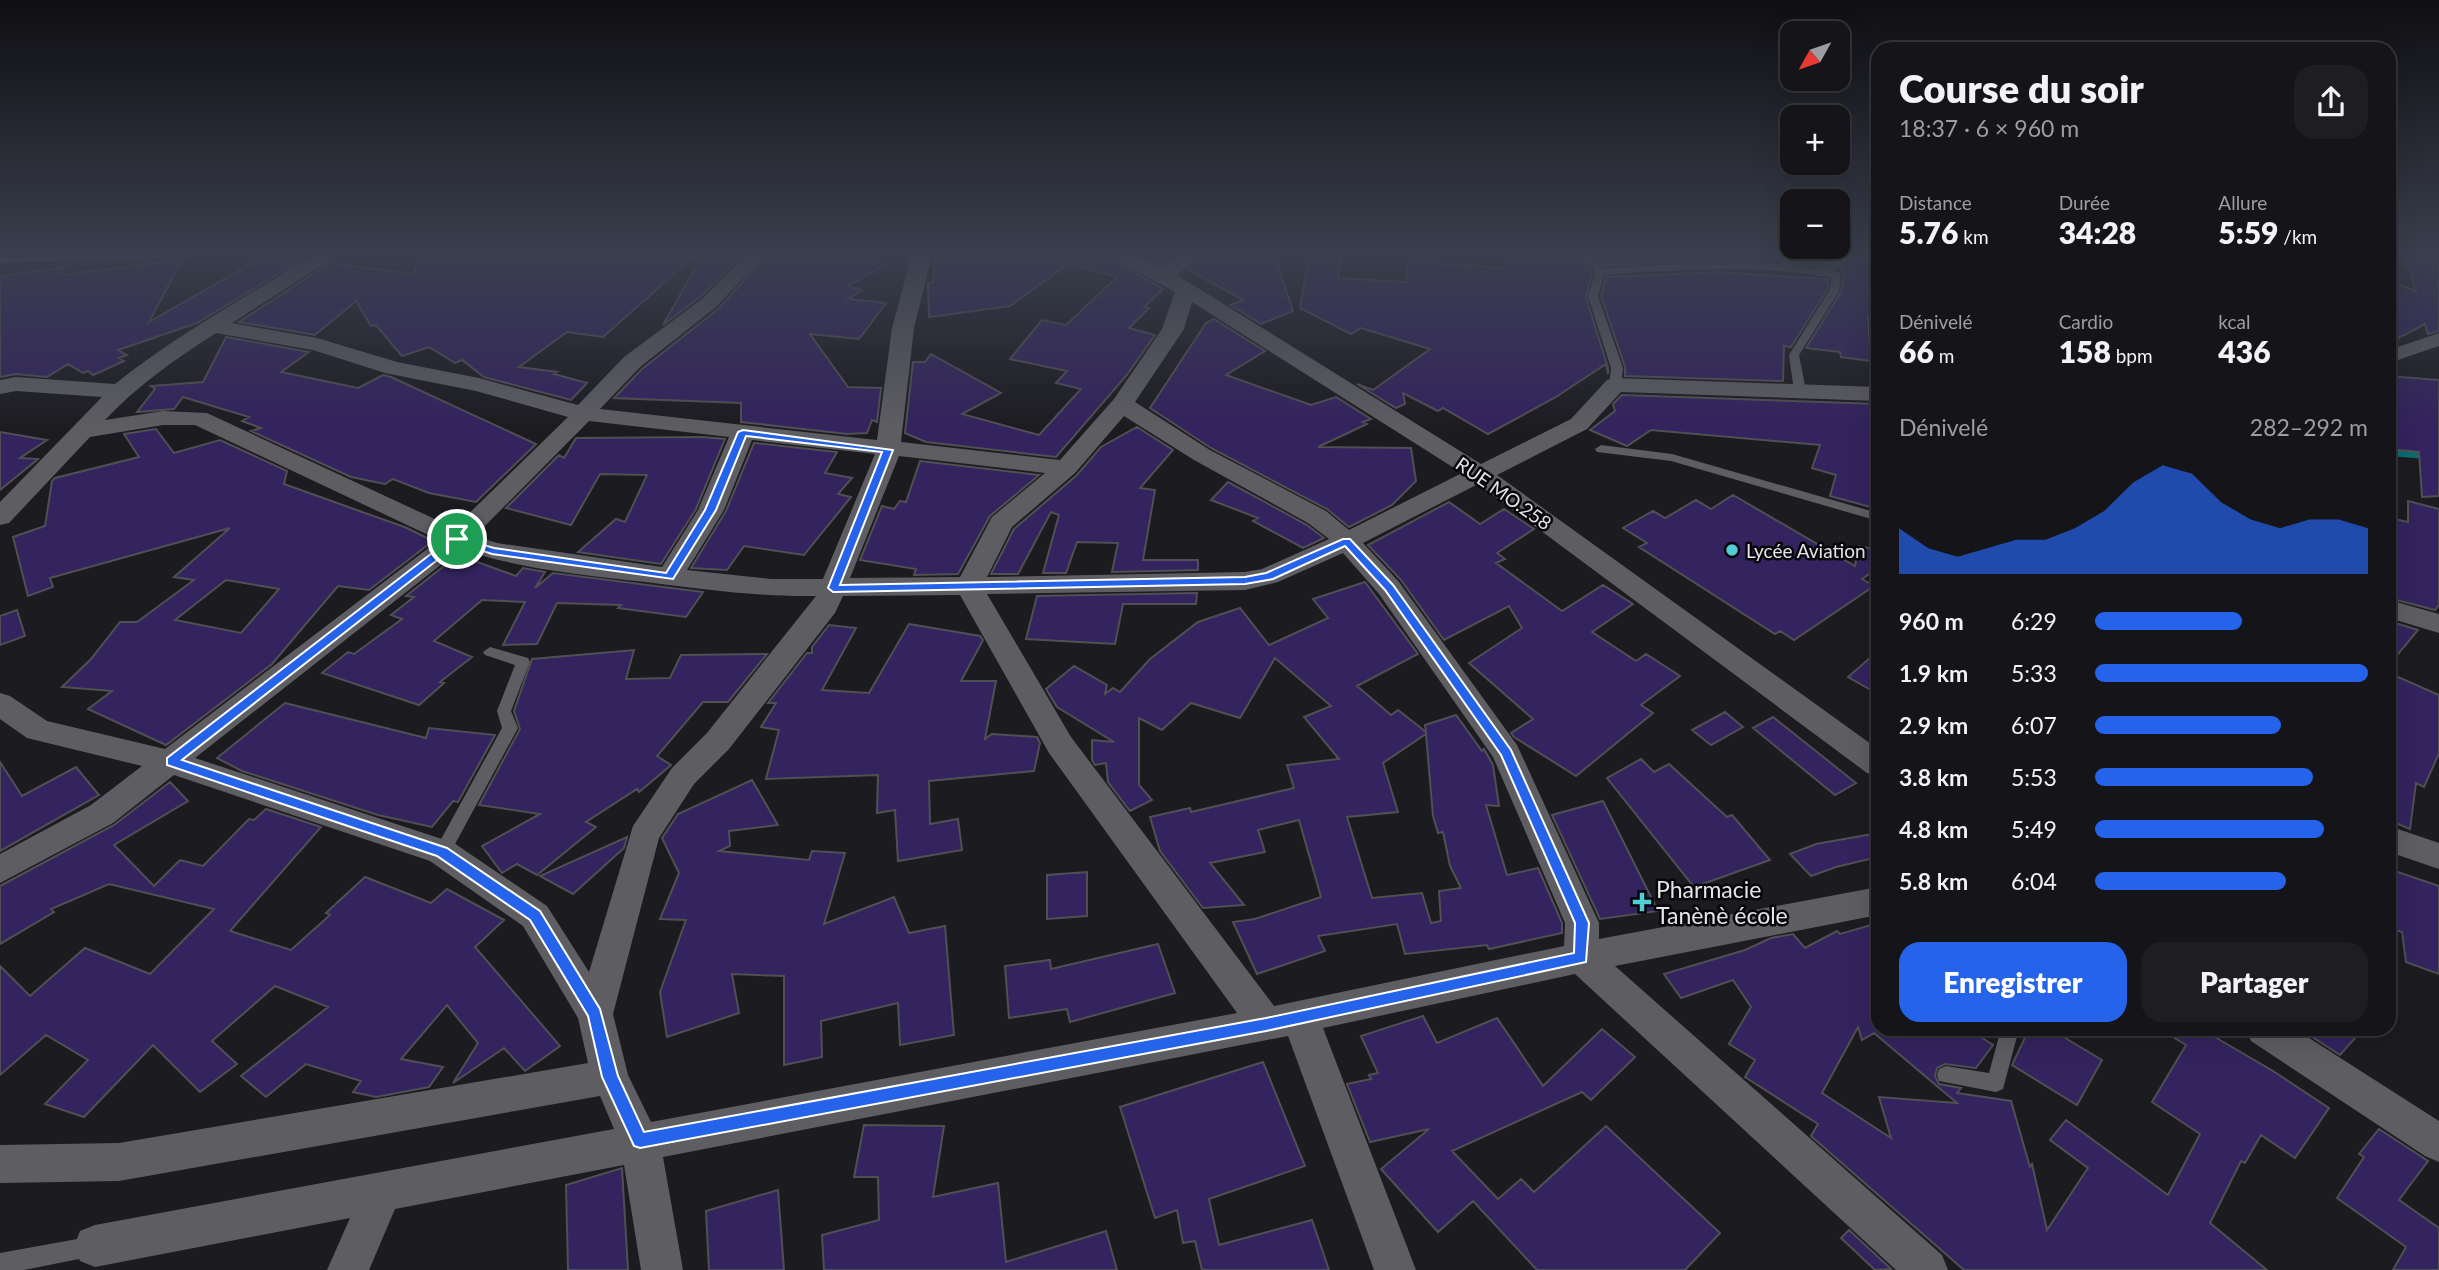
<!DOCTYPE html>
<html lang="fr">
<head>
<meta charset="utf-8">
<style>
  body { margin:0; font-family:Lato,sans-serif; background:#1e1d21; color:#f1f3f6; height:100vh; display:flex; flex-direction:column; font-size:26px; white-space:nowrap }
  * { box-sizing:border-box; margin:0 }
  p { font-size:23px; color:#9d9ea2 }
  .icon { flex:none; width:38px; height:38px; fill:none; stroke:currentColor; stroke-width:2; stroke-linecap:round; stroke-linejoin:round }
  .map { position:relative; flex:1; overflow:hidden }
  .sheet { position:absolute; left:1871px; top:42px; width:525px; height:994px; display:flex; flex-direction:column; background:#151418; border-radius:21px; box-shadow:0 7px 28px #0002,0 0 0 2px #343337 }
  .sheet>* { flex:none }
  .needle { width:46px; rotate:230deg }
  .controls { position:absolute; left:1780px; top:21px; display:grid; gap:14px }
  .controls a { display:grid; place-items:center; width:70px; height:70px; border-radius:14px; background:#151418; box-shadow:0 7px 28px #0002,0 0 0 2px #343337; font-size:35px }
  .pin { position:absolute; display:grid; place-items:center; width:60px; height:60px; color:#fff; margin:-30px; border:4px solid #fff; border-radius:50%; box-shadow:0 2px 7px #0007 }
  .round { display:grid; place-items:center; flex:none; width:74px; height:74px; border-radius:21px; background:#1e1d21 }
  .summary { display:flex; align-items:center; justify-content:space-between; height:119px; padding:0 28px }
  h1 { font-size:38px; font-weight:800; line-height:52px }
  .metrics { display:grid; grid-template-columns:repeat(3,1fr); gap:10px; height:119px; padding:7px 28px }
  .metrics div { display:grid; align-content:center }
  .metrics b { font-size:30px; font-weight:800 }
  .metrics small { font-size:19px; font-weight:400 }
  .metrics p { font-size:19px }
  .chart { height:196px; padding:14px 28px }
  .chart p { display:flex; justify-content:space-between }
  .chart svg { width:100%; height:126px; margin-top:7px; fill:#2563eb; opacity:.7 }
  .action { display:flex; gap:14px; margin-top:auto; padding:14px 28px }
  .action a { flex:1; height:80px; border-radius:21px; background:#2563eb; color:#fff; font-size:28px; font-weight:800; line-height:80px; text-align:center }
  .action a+a { background:#1e1d21; color:#f1f3f6 }
  ul { padding:0 28px; list-style:none; font-size:23px }
  li { display:grid; grid-template-columns:112px 84px 1fr; align-items:center; height:52px }
  li i { height:18px; border-radius:9px; background:#2563eb }
  .map>svg:first-child { display:block }
  .lines { fill:none; stroke-linecap:round; stroke-linejoin:round }
  .stream { stroke:#0a6d73; stroke-width:6 }
  .building { fill:#33235e; stroke:#504f54; stroke-width:2; fill-rule:evenodd }
  .lane { fill:#5e5d62; fill-rule:evenodd }
  .street { fill:#5e5d62; fill-rule:evenodd }
  .route { fill:#2563eb; stroke:#fff; stroke-width:2; fill-rule:evenodd }
  .poi-dot { fill:#52ccd5; stroke:#070608; stroke-width:2.5 }
  .labels { text-anchor:middle; dominant-baseline:central; stroke-width:5; stroke-linejoin:round; paint-order:stroke }
  .street-label { font-size:19px; fill:#e4e4e7; stroke:#070608 }
  .poi-label { font-size:19px; fill:#e4e4e7; stroke:#070608; text-anchor:start }
  .near-poi-label { font-size:23px; fill:#e4e4e7; stroke:#070608; text-anchor:start }
</style>
</head>
<body>
<div class="map">
<svg width="2439" height="1270" viewBox="0 0 2439 1270">
  <rect width="100%" height="100%" fill="#1c1b20"/>
  <g class="lines">
    <!-- stream -->
    <path class="stream" d="M2389,453L2439,457"/>
  </g>
  <!-- building -->
  <path class="building" d="M460,251H700L603,337L567,332L519,367L557,372L554,374L587,383L571,400L484,377L462,360L455,363L429,347L402,356L376,325L371,326L356,301L315,335L239,322L330,263L413,274L423,255Z
    M705,251H745L700,297L663,325Z
    M771,251H848L885,265L848,286L862,290L848,299L886,303L859,339L810,334L848,387L881,388L877,422L872,420L867,433L847,434L741,422V403L614,398L642,369L718,309Z
    M970,251H1098L1163,289L1144,307L1149,308L1129,328L1155,335L1126,376L1056,457L926,442L905,433L913,362H925L931,354L1001,393L962,414L1039,435L1081,389L1056,383L1067,371L1010,359L1042,320L1066,325L1117,277L1068,264L1010,306L929,317L928,283L933,282L935,254Z
    M1134,251H1148L1177,253L1162,264Z
    M1247,251H1273L1293,311L1261,324L1230,305L1244,300L1188,270L1207,255L1249,257Z
    M1504,251H1577L1592,273L1586,297L1608,368V374L1606,364L1556,397L1488,434L1443,408L1438,411L1403,393L1405,404L1396,408L1357,384L1373,390L1430,349L1361,328L1351,334L1300,308L1309,257L1341,258L1338,278L1406,282L1408,262L1506,268Z
    M1593,251H1776L1779,261L1656,262L1604,266Z
    M1792,251H1831L1815,266L1794,263Z
    M1859,251H1878V329L1868,318L1871,361L1841,357L1840,352L1806,348L1841,292L1844,273L1840,270Z
    M266,255L300,261L197,323L118,350L127,355L119,358L124,361L93,375L88,371L83,373L68,364L47,377L16,374L0,377V276L65,267L60,275L182,260L149,322Z
    M2406,257L2439,263V331L2428,334L2425,324L2389,343V281L2416,291Z
    M1718,272L1829,279L1827,290L1791,347L1784,346L1783,381L1625,376V367L1601,296L1606,277Z
    M1214,319L1265,351L1226,375L1311,405L1336,397L1371,419L1363,422L1367,424L1318,447L1411,448L1416,481L1392,505L1349,527L1327,509L1211,448L1150,408L1206,323Z
    M226,337L309,352L281,372L358,388L383,375L391,377L536,444L476,502L429,493L393,479L385,484L351,477L251,431L261,428L242,421L249,417L183,397L174,409L137,412L155,389L151,386L203,382Z
    M2389,376L2439,380V496L2422,497L2419,452L2389,449Z
    M1622,395L1878,404V509L1830,496L1836,475L1812,468L1820,445L1651,430L1627,446L1590,430L1615,411L1613,404Z
    M1137,427L1173,450L1140,488L1155,490L1143,560H1198V570L1112,572L1118,543L1077,542L1066,573H1043L1059,515L1051,512L1018,574H991L1014,529L1077,475L1101,447Z
    M156,429L174,453L220,440L287,471L284,484L407,528L433,541L369,590L338,586L272,664L166,745L88,709L112,691L62,687L91,659L120,622H137L194,580L174,577L230,528L50,578L53,587L28,596L13,537L45,526L52,481L55,478L139,457L124,434ZM226,580L279,589L241,633L175,620Z
    M0,432L47,440L20,458L38,459L0,490Z
    M702,437L725,439L696,509L661,564L578,552L616,519L625,522L647,475L600,474L571,525L506,508L559,455L564,458L576,438Z
    M754,443L837,452L825,473L852,478L838,494L851,497L804,555L744,546L727,570L691,568L726,511Z
    M920,461L1039,475L990,516L958,574L914,575L916,569L860,560L882,506L894,509L900,501L906,502Z
    M1228,482L1307,525L1324,538L1303,548L1253,521L1258,518L1211,500Z
    M1733,495L1855,566L1859,546L1878,550V568L1862,579L1874,586L1794,640L1780,631L1775,634L1639,547L1647,543L1623,528L1653,511L1665,518L1696,500L1711,509Z
    M2408,501L2439,509V605L2435,610L2389,598V549L2397,551L2390,518L2408,522Z
    M1449,502L1480,524L1504,509L1534,529L1497,553L1505,559L1496,563L1562,611L1603,585L1633,604L1592,632L1636,661L1646,654L1680,676L1641,705L1653,713L1576,776L1514,737L1511,733L1533,719L1469,663L1522,628L1509,606L1444,640L1401,580L1368,545Z
    M458,555L516,576L523,568L545,572L535,588L553,573L703,592L686,617L618,608L621,605L557,603L537,644L503,645L525,602L482,600L434,641L472,657L440,682L444,683L419,705L322,673L348,652L354,654L402,619L391,615L414,597L406,596Z
    M1365,582L1418,654L1357,686L1391,715L1398,710L1426,732L1425,725L1456,715L1482,751L1484,749L1493,765L1499,806L1486,805L1507,875L1538,868L1562,923V933L1489,949L1487,945L1405,954L1397,924L1318,936L1325,951L1257,974L1233,922L1255,919L1321,897L1299,820L1258,830L1265,852L1210,863L1244,905L1203,908L1160,851L1150,817L1190,808L1191,812L1294,788L1287,765L1339,759L1304,717L1331,706L1275,658L1240,718L1191,703L1162,730L1139,718V785L1152,800L1130,811L1108,782L1106,763L1095,765L1092,760V740L1114,742L1057,707L1046,689L1074,666L1107,685L1105,694L1113,688L1120,692L1150,659L1198,622L1240,608L1269,645L1328,618L1313,599ZM1426,734L1433,816L1438,833L1443,832L1450,866L1461,888L1439,891L1441,921L1431,923L1422,893L1372,898L1347,817L1398,812L1383,763Z
    M1197,593L1196,604H1123L1115,644L1026,639L1037,596Z
    M17,610L25,636L0,645V616Z
    M2389,621L2418,630L2389,665Z
    M909,624L980,636L983,640L961,681H996L985,739L992,734L1037,737L1040,743L1034,771L929,781L930,824L958,819L962,850L898,861L895,810L877,813L878,775L766,779L779,730L761,727L776,703H768L807,653H812V647L829,625L856,628L822,690L869,693Z
    M634,650L626,679L670,678L681,655L767,654L728,702H703L657,756L671,765L639,792L637,789L586,822L596,827L537,875L517,864L502,873L482,846L540,814L479,805L520,729L514,711L532,659Z
    M1878,651V694L1848,677Z
    M2389,673L2439,695V753L2424,787L2416,783L2410,829L2389,820Z
    M285,703L426,738L429,728L495,735L458,802L453,801L432,827L378,815L242,771L217,758Z
    M1725,712L1743,727L1711,745L1692,730Z
    M1773,717L1856,783L1835,795L1753,728Z
    M1641,759L1654,772L1669,764L1727,817L1732,815L1770,860L1694,887L1607,778Z
    M0,762L22,796L76,767L99,795L0,851Z
    M752,780L778,825L729,831L730,846L719,851L809,860L812,851L845,853L824,924L894,897L909,933L945,926L954,1035L900,1045L898,1003L821,1021L822,1057L784,1065V976L732,974L739,1013L667,1037L660,992L686,920L660,919L679,873L662,838L678,814Z
    M170,782L188,801L114,845L154,886L180,860L203,866L249,819L254,820L266,809L321,827L230,931L291,950L330,915L326,913L365,877L431,903L447,889L504,920L475,947L560,1046L525,1071L504,1048L453,1083L478,1043L447,1005L401,1059L443,1067L429,1087L376,1097L353,1092L361,1081L306,1064L266,1097L241,1076L328,1007L275,986L212,1041L237,1064L200,1092L153,1045L84,1117L45,1104L88,1060L46,1035L0,1075V966L30,996L85,948L150,974L214,909L109,884L51,909L54,912L0,944V886L114,825Z
    M1603,801L1658,911L1600,919L1552,815Z
    M1878,833V857L1836,867L1811,876L1790,854L1816,844Z
    M627,837L624,848L573,894L540,876Z
    M2389,869L2439,886V974L2406,962L2402,932L2389,928Z
    M1087,872V916L1047,919V875Z
    M1878,923V1029H1969L1993,1045L1976,1068L1945,1064L1937,1068L1935,1076L1939,1084L1961,1088L1957,1093L2011,1101L2030,1167L2032,1164L2047,1230L2088,1168L2050,1140L2066,1120L2168,1195L2200,1134L2152,1102L2186,1045L2160,1029H2201L2273,1071L2329,1108L2295,1158L2261,1135L2245,1163L2241,1161L2210,1223L2267,1270H1964L1811,1136L1818,1124L1745,1077L1755,1060L1729,1044L1751,1007L1733,980L1681,998L1664,974L1745,950L1771,938L1793,934L1805,948L1837,931L1840,934ZM1858,1027L1862,1040L1874,1033L1957,1103L1879,1097L1891,1138L1822,1093Z
    M1158,944L1175,993L1070,1022L1067,1009L1009,1018L1005,966L1050,960L1051,969Z
    M1423,1016L1437,1043L1497,1018L1543,1086L1602,1029L1635,1057L1591,1100L1582,1092L1452,1151L1498,1199L1521,1179L1534,1192L1606,1126L1720,1233L1685,1270H1537L1473,1201L1438,1232L1381,1169L1429,1129L1370,1142L1347,1084L1371,1079L1369,1075L1378,1073L1361,1036Z
    M2029,1029H2050L2102,1060L2077,1105L2012,1065Z
    M2300,1029H2363L2340,1055Z
    M1263,1062L1305,1166L1209,1199L1219,1245L1312,1220L1329,1270H1202L1195,1241L1183,1243L1177,1210L1155,1218L1120,1107Z
    M864,1125L944,1126L933,1197L998,1183L1006,1262L1106,1231L1117,1270H824L822,1235L879,1220L878,1177H854Z
    M2379,1129L2428,1161L2399,1200L2439,1228V1270H2393L2406,1247L2337,1198L2364,1157L2359,1154Z
    M622,1168L628,1270H568L566,1185Z
    M778,1190L784,1270H709L706,1211Z
    M1849,1230L1891,1269L1875,1270L1841,1238Z"/>
  <g class="lines">
    <!-- lane -->
    <path class="lane" d="M1579,251H1589L1603,269L1656,265L1782,264L1779,251H1789L1792,265L1841,273L1839,291L1799,355L1806,391L1800,394L1794,391L1789,355L1829,291L1832,277C1757,265 1680,269 1604,275L1598,296L1623,368L1621,385L1615,388L1609,385L1611,368L1588,296L1595,272Z
      M1601,445L1672,454L1878,513V521L1671,461L1597,452L1595,449Z
      M490,647L528,658L530,662L511,711L518,728L448,857L442,859L436,857L434,852L502,728L497,711L515,665L485,655L483,652Z
      M2001,1029H2019L2003,1089L1996,1092L1939,1081L1937,1075L1939,1069L1946,1066L1989,1073Z
      M94,1236L101,1239L104,1246L101,1253L94,1256L24,1270H0V1253Z"/>
    <!-- street -->
    <path class="street" d="M0,251H202L193,257L0,263Z
      M321,251H344L232,323L317,338L397,362L479,378L578,405L624,357L702,299L749,251H769L716,307L640,367L600,409L877,440L892,328L913,251H933L914,328L901,442L1060,460L1114,399L1162,329L1175,292L1101,251H1127L1162,267L1185,251H1208L1177,275L1481,464L1571,419L1607,380L1615,378L1878,387V401L1621,392L1587,429L1497,475L1878,749V777L1867,773L1478,484L1363,543L1399,582L1517,745L1599,923V939L1878,887V915L1615,966L1942,1255L1948,1270H1896L1575,974L1323,1028L1416,1270H1374L1288,1036L663,1157L683,1270H641L624,1165L395,1209L369,1270H327L350,1218L95,1267L80,1261L74,1246L80,1231L95,1225L614,1129L600,1096L119,1181L0,1183V1145L119,1143L588,1063L578,1018L523,926L430,861L174,775L113,823L0,883V854L91,805L142,766L27,738L0,719V693L10,696L47,721L165,749L439,540L195,425H163L90,437L9,523L0,525V502L102,397L16,391L0,394V380L16,377L115,384C179,333 251,294 321,251ZM1192,302L1462,473L1349,530L1326,511L1210,450L1135,402L1184,329ZM216,333L313,350L385,373L476,391L568,417L454,528L207,413L163,411L105,420C138,385 175,359 216,333ZM1124,416L1194,460L1308,523L1329,539L1262,569L1245,572L987,577L1012,527L1075,473ZM589,421L729,437L698,510L662,567L497,543L475,536ZM752,440L875,454L823,579H771L687,570L724,510ZM899,456L1045,473L992,517L960,577L850,578ZM461,549C519,569 584,575 645,582C702,589 758,597 816,596L707,733L672,768L633,826L589,972L547,906L454,843L195,758ZM1343,553L1379,594L1493,757L1565,923L1564,946L1274,1006L1071,737L987,594L1245,590L1278,582ZM960,595L1049,753L1237,1013L651,1122L628,1075L613,1014L659,838L694,784L729,749L835,613L843,596Z
      M1835,251H1857L1829,276H1815L1812,272Z
      M2406,251H2439V261L2408,255Z
      M2439,333V346L2389,363V350Z
      M2389,600L2439,614V633L2389,618Z
      M2389,826L2439,843V869L2389,852Z
      M2246,1029H2295L2439,1121V1162L2425,1156L2251,1041Z"/>
  </g>
  <!-- sky -->
  <linearGradient id="sky" x2="0" y2="1"><stop stop-color="#0f0f12"/><stop offset="0.59" stop-color="#3a3f4e"/><stop offset="1" stop-color="#3a3f4e" stop-opacity="0"/></linearGradient>
  <rect width="2439" height="429" fill="url(#sky)"/>
  <!-- route -->
  <path class="route" d="M743,430L893,450L840,585L1245,577L1266,573L1343,539H1350L1393,585L1511,750L1589,923L1586,962L1266,1031L640,1148L634,1146L602,1077L588,1016L530,920L437,856L167,765V758L454,536L494,548L666,573L705,510L738,432ZM746,436L882,452L828,588L833,592L1245,584L1273,579L1345,546L1385,590L1501,755L1575,923L1574,953L1266,1018L644,1132L618,1076L600,1009L540,911L447,848L182,760L459,543L492,554L673,579L716,510Z"/>
  <!-- markers -->
  <g class="poi-dot">
    <circle cx="1732" cy="550" r="7"/>
    <path d="M1638.5 891.5h7v7h7v7h-7v7h-7v-7h-7v-7h7z"/>
  </g>
  <g class="labels">
    <!-- street labels -->
    <g class="street-label">
      <text transform="translate(1504 493) rotate(35)">RUE MO.258</text>
    </g>
    <!-- poi labels -->
    <g class="poi-label">
      <text x="1746" y="550">Lycée Aviation</text>
    </g>
    <!-- near-poi labels -->
    <g class="near-poi-label">
      <text x="1656" y="889">Pharmacie<tspan x="1656" dy="26">Tanènè école</tspan></text>
    </g>
  </g>
</svg>
<div class="controls">
<a><svg class="needle" viewBox="-14 -14 28 28"><path d="M0-13l5 13h-10z" fill="#e53935"/><path d="M0 13l5-13h-10z" fill="#9d9ea2"/></svg></a>
<a>+</a>
<a>−</a>
</div>
<div class="pin" style="left:457px;top:539px;background:#1e9e55"><svg class="icon" aria-label="arrive" viewBox="0 0 24 24"><path d="M6 21V4h12l-3 4 3 4H6"/></svg></div>
<section class="sheet">
<div class="summary"><div><h1>Course du soir</h1><p>18:37 · 6 × 960 m</p></div><a class="round"><svg class="icon" aria-label="share" viewBox="0 0 24 24"><path d="M12 15V3M7 8l5-5 5 5M5 13v7h14v-7"/></svg></a></div>
<div class="metrics">
<div><p>Distance</p><b>5.76<small> km</small></b></div>
<div><p>Durée</p><b>34:28</b></div>
<div><p>Allure</p><b>5:59<small> /km</small></b></div>
</div>
<div class="metrics">
<div><p>Dénivelé</p><b>66<small> m</small></b></div>
<div><p>Cardio</p><b>158<small> bpm</small></b></div>
<div><p>kcal</p><b>436</b></div>
</div>
<div class="chart"><p><span>Dénivelé</span>282–292 m</p>
<svg viewBox="0 0 160 44" preserveAspectRatio="none"><path d="M0 44V28L10 35L20 38L30 35L40 32L50 32L60 28L70 22L80 12L90 6L100 9L110 19L120 25L130 28L140 25L150 25L160 28V44z"/></svg>
</div>
<ul>
<li><b>960 m</b>6:29<i style="width:54%"></i></li>
<li><b>1.9 km</b>5:33<i style="width:100%"></i></li>
<li><b>2.9 km</b>6:07<i style="width:68%"></i></li>
<li><b>3.8 km</b>5:53<i style="width:80%"></i></li>
<li><b>4.8 km</b>5:49<i style="width:84%"></i></li>
<li><b>5.8 km</b>6:04<i style="width:70%"></i></li>
</ul>
<div class="action"><a>Enregistrer</a><a>Partager</a></div>
</section>
</div>
</body>
</html>
